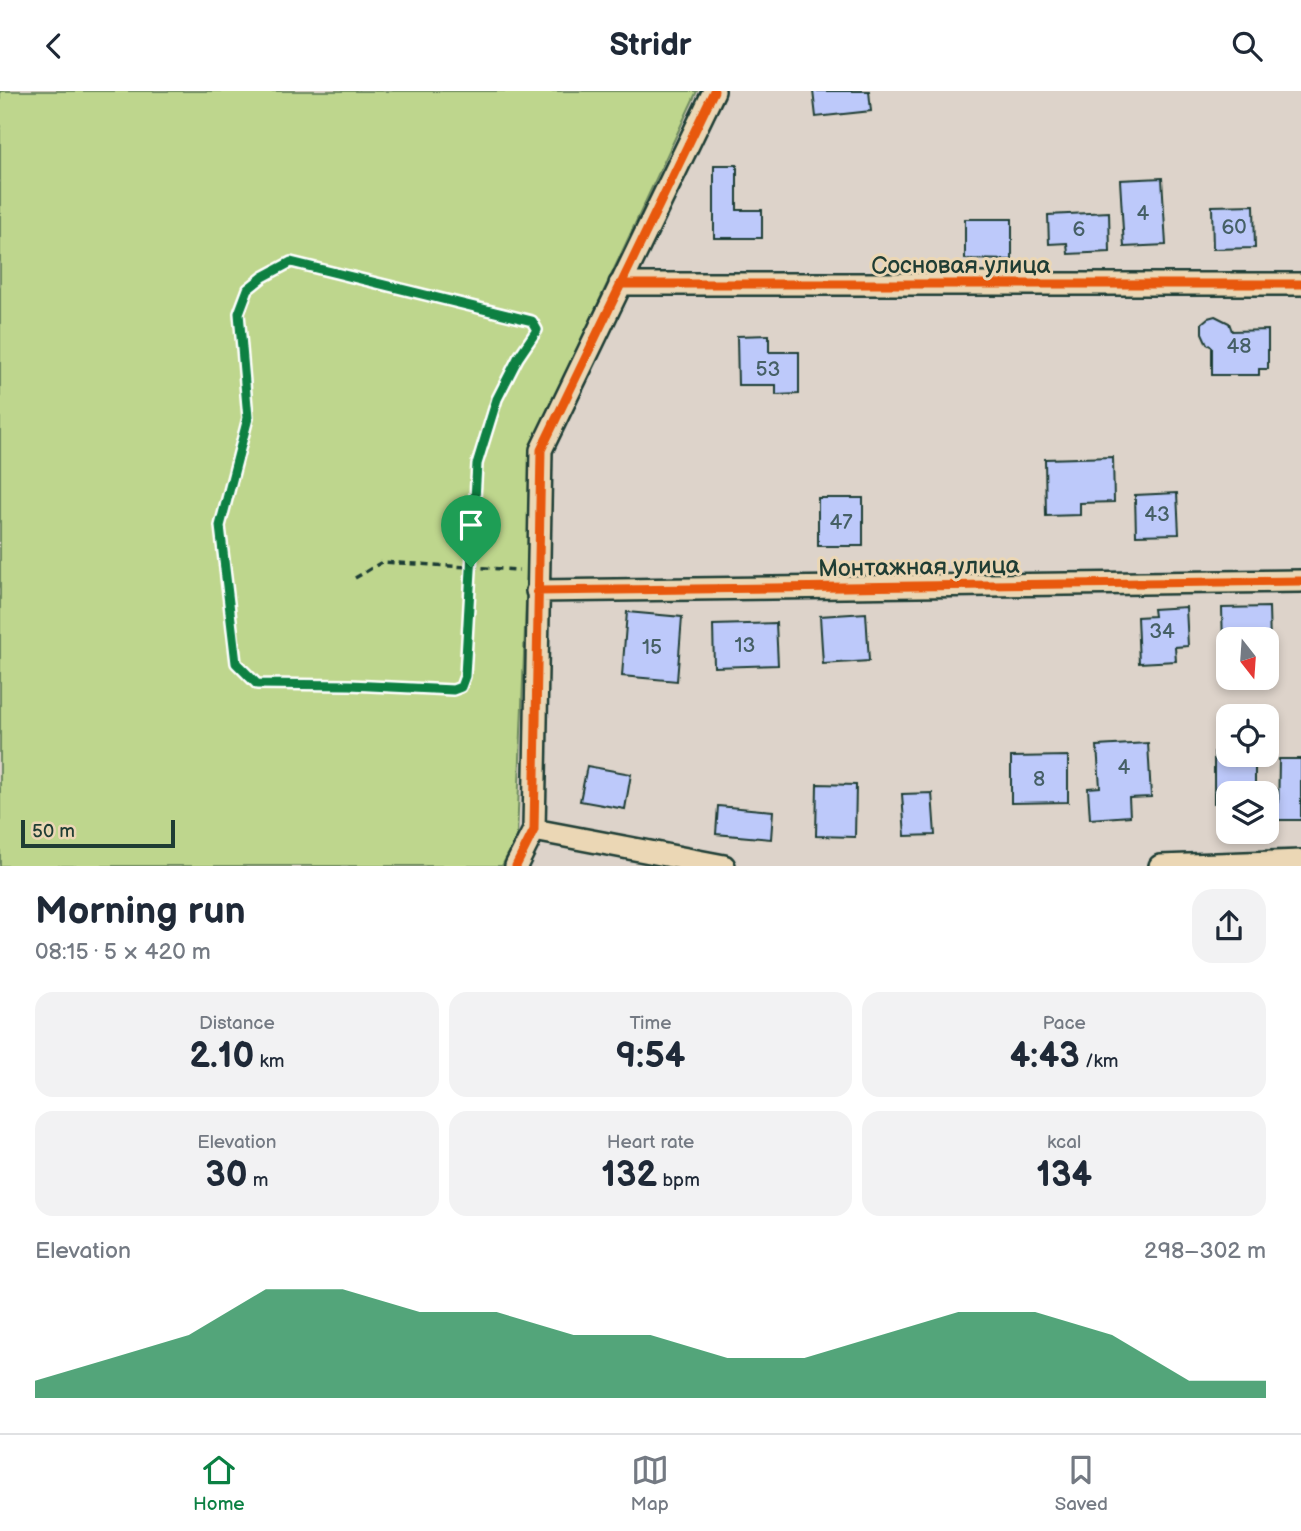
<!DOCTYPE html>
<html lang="en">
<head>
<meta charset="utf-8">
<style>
  body { margin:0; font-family:"Balsamiq Sans",sans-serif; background:#f2f2f3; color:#1f2937; height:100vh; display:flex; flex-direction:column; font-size:26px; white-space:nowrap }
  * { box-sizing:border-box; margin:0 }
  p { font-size:23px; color:#747a83 }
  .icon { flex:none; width:38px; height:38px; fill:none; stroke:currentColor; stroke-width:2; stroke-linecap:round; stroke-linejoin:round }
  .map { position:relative; height:775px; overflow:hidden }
  .drawer { display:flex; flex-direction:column; background:#fff; flex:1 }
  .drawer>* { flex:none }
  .needle { width:46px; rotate:163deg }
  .controls { position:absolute; left:1216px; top:536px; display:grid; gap:14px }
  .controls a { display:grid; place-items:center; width:63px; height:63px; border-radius:14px; background:#fff; box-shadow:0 4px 10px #0003; font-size:35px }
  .scale { position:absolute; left:21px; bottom:18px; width:154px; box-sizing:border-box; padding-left:7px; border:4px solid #1f3d34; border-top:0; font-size:19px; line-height:24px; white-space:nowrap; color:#1f3d34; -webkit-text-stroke:5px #ebd7b5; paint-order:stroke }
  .pin { position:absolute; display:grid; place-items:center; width:60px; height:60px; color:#fff; margin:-72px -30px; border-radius:50% 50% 50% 0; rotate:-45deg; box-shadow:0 0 7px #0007 }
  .pin .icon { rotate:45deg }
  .round { display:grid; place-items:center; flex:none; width:74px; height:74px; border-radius:21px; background:#f2f2f3 }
  .overview { display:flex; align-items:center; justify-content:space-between; height:119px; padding:0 35px }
  h1 { font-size:38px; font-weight:700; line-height:52px }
  .metrics { display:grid; grid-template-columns:repeat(3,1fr); gap:10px; height:119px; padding:7px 35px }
  .metrics div { display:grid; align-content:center; border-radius:18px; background:#f2f2f3; text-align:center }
  .metrics b { font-size:35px; font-weight:700 }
  .metrics small { font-size:19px; font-weight:400 }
  .metrics p { font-size:19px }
  .chart { height:196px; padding:14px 35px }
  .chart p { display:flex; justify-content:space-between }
  .chart svg { width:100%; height:126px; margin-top:7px; fill:#0b8043; opacity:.7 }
  header { display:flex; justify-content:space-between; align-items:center; height:91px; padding:0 35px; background:#fff; font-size:32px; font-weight:700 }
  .tabs { display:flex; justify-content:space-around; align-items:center; height:98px; border-top:2px solid #e0e1e3; background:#fff; font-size:19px; color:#747a83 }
  .tabs a { display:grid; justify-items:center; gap:4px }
  .tabs .active { color:#0b8043 }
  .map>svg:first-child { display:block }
  .green { fill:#bed68d; stroke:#6e8a60; stroke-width:2 }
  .building { fill:#bdc9fa; stroke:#1f3d34; stroke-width:2 }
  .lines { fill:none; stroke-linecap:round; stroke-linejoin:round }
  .street-casing { stroke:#1f3d34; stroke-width:26 }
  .path { stroke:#1f3d34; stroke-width:3.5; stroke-dasharray:7 5; stroke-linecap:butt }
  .street { stroke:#ebd7b5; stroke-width:21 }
  .cycleway-casing { stroke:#ebd7b5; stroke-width:13 }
  .cycleway { stroke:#e8590c; stroke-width:9 }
  .route-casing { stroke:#fff; stroke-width:14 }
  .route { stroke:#0b8043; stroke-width:9 }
  .labels { text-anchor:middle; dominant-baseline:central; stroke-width:6; stroke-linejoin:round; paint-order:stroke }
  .number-label { font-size:21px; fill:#466066 }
  .street-label { font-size:24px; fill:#1f3d34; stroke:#ebd7b5 }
</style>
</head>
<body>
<header><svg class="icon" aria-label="back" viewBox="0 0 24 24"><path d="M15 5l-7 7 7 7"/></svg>Stridr<svg class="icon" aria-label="search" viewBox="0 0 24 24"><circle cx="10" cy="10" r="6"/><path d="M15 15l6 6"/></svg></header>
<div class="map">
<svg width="1301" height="775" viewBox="0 0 1301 775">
  <rect width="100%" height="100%" fill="#ddd3ca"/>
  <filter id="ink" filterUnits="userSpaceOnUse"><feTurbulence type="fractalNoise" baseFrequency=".0143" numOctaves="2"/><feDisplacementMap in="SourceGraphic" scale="14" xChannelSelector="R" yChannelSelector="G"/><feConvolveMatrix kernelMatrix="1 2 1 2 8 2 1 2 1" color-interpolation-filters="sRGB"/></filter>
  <g filter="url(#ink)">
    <!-- green -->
    <path class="green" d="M0,0H697L532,354L517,746L502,775H0Z"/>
    <!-- building -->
    <path class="building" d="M813,0H869L871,20L816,26Z
      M714,74H737V119H762V147H714Z
      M1162,87L1166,154L1124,156L1120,89Z
      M1254,114L1255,157L1213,158L1212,115Z
      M1109,121L1110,161L1068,163L1067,152L1049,153L1048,124Z
      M965,128H1012V169L965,168Z
      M1215,225L1229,232L1232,240L1268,239V278H1259V284H1212V256L1207,253L1202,242V232L1208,227Z
      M769,244V261H799V303L776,304V294H738L737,245Z
      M1113,366L1114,411L1080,412V424L1046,425L1045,368Z
      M1177,402L1179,443L1136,444L1135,404Z
      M818,407H863V455H818Z
      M1186,516L1188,555L1175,556L1176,570L1139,572L1137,526L1154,525L1153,518Z
      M1269,516L1270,554H1267V548H1228V555H1223L1222,517Z
      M627,521L682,526L677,590L622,585Z
      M866,522L869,570L823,573L820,525Z
      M776,532L778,574L714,576L713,534Z
      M1148,652L1151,706L1129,707L1130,725L1090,728L1088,697L1100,696L1097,655Z
      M1214,661L1255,663V702H1228V712H1214Z
      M1068,665V711L1011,712V666Z
      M1279,668H1301V729H1278Z
      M587,675L631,683L625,718L580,710Z
      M817,693L856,694L855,746L816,745Z
      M932,702L935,744L905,745L902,703Z
      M718,715L773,720L771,748L716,743Z"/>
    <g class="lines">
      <!-- street casing -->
      <g class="street-casing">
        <path id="street" d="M620,193H1301
          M537,500L1301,490
          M534,739L724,775
          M516,775L534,739L541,359L714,0
          M1160,775L1301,770"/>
      </g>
      <!-- path -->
      <path class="path" d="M291,171L532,230L537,239L518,267L497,308L477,373L465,585L461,596L453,599L350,594L256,593L236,572L220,435L248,327L239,222L248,198L263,186Z
        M355,487L382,471L519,479"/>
      <!-- street -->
      <use href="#street" class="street"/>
      <!-- cycleway casing -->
      <g class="cycleway-casing">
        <path id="cycleway" d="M620,193H1301
          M537,500L1301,490
          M516,775L534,739L541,359L714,0"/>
      </g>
      <!-- cycleway -->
      <use href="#cycleway" class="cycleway"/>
    </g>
  </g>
  <g class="lines" filter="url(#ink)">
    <!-- route casing -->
    <g class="route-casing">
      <path id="route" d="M291,171L532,230L537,239L518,267L497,308L477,373L465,585L461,596L453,599L350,594L257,593L236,572L220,435L248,327L239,222L248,198L263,186Z"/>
    </g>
    <!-- route -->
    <use href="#route" class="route"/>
  </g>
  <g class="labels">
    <!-- number labels -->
    <g class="number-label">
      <text x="1143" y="122">4</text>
      <text x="1234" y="136">60</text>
      <text x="1079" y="138">6</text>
      <text x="1239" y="255">48</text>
      <text x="768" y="278">53</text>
      <text x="1157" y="423">43</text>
      <text x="841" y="431">47</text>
      <text x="1162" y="540">34</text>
      <text x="745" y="554">13</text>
      <text x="652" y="556">15</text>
      <text x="1124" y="676">4</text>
      <text x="1039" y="688">8</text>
    </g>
    <!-- street labels -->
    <g class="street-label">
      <text x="961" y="174">Сосновая улица</text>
      <text transform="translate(919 476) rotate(-1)">Монтажная улица</text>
    </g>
  </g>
</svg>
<div class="controls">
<a><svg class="needle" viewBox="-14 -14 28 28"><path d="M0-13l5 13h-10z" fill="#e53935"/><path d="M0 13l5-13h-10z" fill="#747a83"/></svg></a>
<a><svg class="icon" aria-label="locate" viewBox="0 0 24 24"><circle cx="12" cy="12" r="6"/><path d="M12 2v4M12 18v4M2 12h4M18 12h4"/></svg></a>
<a><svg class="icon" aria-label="layers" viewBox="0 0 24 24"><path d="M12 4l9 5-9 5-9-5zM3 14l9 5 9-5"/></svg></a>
</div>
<div class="scale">50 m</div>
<div class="pin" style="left:471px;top:476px;background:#1e9e55"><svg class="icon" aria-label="arrive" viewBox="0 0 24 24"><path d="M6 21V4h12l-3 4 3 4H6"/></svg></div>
</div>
<section class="drawer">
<div class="overview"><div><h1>Morning run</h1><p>08:15 · 5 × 420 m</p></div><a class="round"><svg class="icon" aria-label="share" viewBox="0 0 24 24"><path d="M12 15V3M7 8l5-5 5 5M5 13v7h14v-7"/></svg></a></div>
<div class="metrics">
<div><p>Distance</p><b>2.10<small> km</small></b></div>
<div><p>Time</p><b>9:54</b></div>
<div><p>Pace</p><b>4:43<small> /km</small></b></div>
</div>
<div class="metrics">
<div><p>Elevation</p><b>30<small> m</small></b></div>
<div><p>Heart rate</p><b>132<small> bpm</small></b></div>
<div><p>kcal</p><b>134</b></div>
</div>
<div class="chart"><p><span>Elevation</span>298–302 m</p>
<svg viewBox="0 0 160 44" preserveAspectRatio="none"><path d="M0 44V38L10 30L20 22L30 6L40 6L50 14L60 14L70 22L80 22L90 30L100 30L110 22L120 14L130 14L140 22L150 38L160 38V44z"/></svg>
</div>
</section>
<nav class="tabs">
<a class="active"><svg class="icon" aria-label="home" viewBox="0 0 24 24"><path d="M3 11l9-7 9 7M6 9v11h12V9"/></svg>Home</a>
<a><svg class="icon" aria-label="map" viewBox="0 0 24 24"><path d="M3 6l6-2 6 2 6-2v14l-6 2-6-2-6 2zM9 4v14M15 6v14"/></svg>Map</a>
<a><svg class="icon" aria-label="saved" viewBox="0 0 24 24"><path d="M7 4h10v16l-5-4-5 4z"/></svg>Saved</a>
</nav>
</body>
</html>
